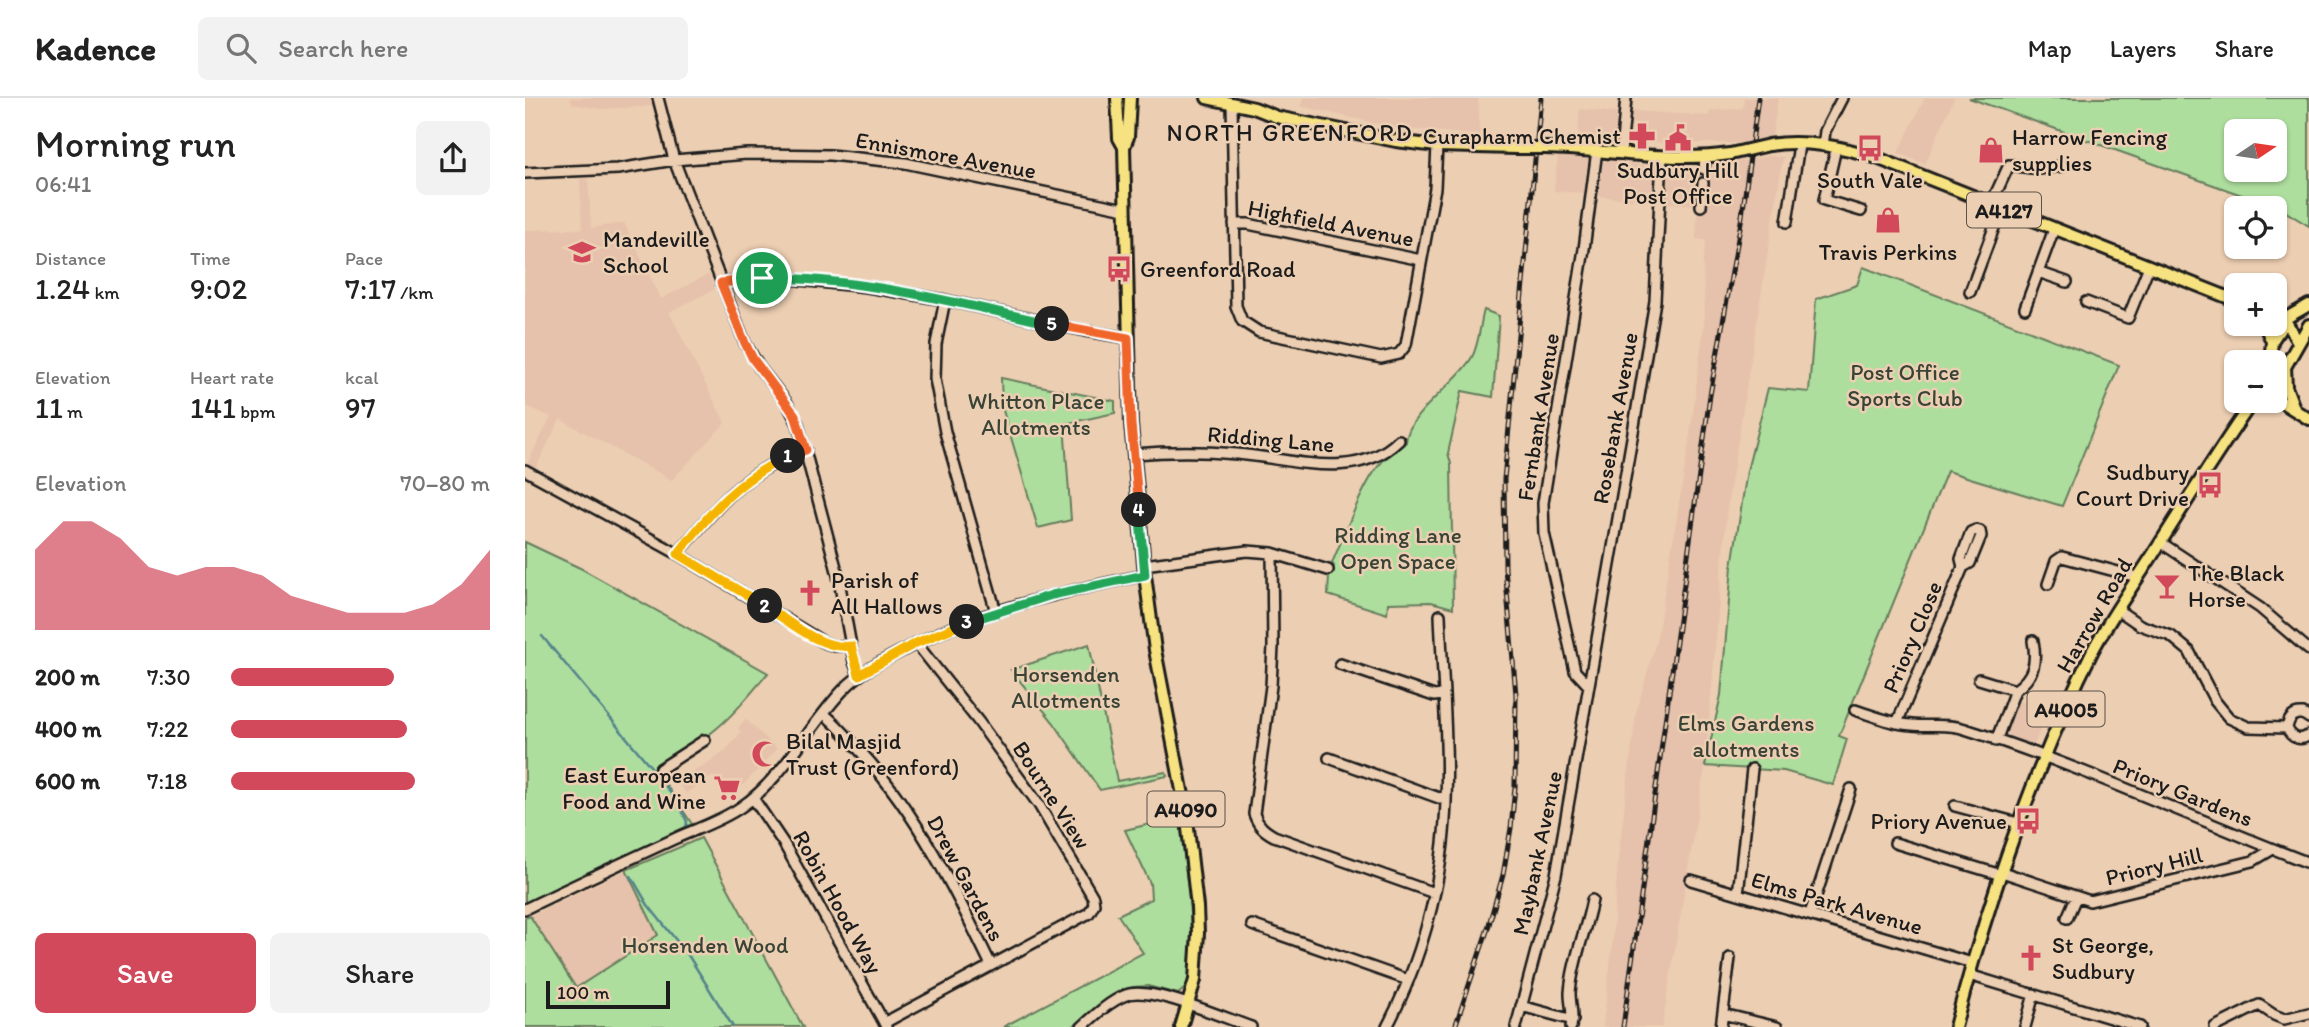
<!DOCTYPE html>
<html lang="en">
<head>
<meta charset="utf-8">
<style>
  body { margin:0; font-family:Itim,sans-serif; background:#f2f2f2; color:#222; height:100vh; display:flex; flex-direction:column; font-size:26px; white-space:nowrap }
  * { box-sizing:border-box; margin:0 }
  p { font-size:23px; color:#767676 }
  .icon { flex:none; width:38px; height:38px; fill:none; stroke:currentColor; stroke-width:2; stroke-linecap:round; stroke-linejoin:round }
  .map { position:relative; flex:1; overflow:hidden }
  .side { display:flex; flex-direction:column; background:#fff; width:525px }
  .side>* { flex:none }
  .needle { width:46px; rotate:77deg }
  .tools { position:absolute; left:1699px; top:21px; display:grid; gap:14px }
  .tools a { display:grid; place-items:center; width:63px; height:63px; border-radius:10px; background:#fff; box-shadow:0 2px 5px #0004; font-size:35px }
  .scale { position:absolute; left:21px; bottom:18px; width:124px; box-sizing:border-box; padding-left:7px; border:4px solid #1c1c1c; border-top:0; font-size:19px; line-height:24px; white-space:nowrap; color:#1c1c1c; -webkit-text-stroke:5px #ecceb2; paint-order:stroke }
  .pin { position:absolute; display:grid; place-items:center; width:60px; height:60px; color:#fff; margin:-30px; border:4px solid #fff; border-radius:50%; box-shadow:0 2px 7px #0007 }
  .km { position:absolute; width:35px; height:35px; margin:-18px; border-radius:50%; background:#222; color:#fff; font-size:19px; line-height:35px; text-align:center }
  .round { display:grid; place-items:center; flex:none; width:74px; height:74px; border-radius:10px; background:#f2f2f2 }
  .headline { display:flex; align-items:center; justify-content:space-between; height:119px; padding:0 35px }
  h1 { font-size:38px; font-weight:600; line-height:52px }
  .stats { display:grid; grid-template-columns:repeat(3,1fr); gap:10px; height:119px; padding:7px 35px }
  .stats div { display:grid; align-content:center }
  .stats b { font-size:30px; font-weight:600 }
  .stats small { font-size:19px; font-weight:400 }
  .stats p { font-size:19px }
  .chart { height:196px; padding:14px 35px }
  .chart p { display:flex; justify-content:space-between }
  .chart svg { width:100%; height:126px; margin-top:7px; fill:#d1495b; opacity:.7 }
  .button { display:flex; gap:14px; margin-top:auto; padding:14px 35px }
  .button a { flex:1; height:80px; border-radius:10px; background:#d1495b; color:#fff; font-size:28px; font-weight:600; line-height:80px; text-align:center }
  .button a+a { background:#f2f2f2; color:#222 }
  ul { padding:0 35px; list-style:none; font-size:23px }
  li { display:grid; grid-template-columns:112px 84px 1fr; align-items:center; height:52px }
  li i { height:18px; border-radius:9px; background:#d1495b }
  header { display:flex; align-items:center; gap:42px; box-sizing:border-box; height:98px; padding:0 35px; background:#fff; border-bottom:2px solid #e0e0e0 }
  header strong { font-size:33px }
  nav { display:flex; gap:38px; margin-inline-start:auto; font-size:24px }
  .search { width:490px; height:63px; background:#f2f2f2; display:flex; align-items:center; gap:18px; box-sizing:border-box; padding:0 24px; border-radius:10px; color:#767676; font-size:26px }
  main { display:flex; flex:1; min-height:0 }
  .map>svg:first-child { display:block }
  .built { fill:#e6c1ab }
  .green { fill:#aede9e; stroke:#657d5d; stroke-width:2; fill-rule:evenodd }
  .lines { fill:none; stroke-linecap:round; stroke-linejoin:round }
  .stream { stroke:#53848a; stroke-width:2.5 }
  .minor-casing { stroke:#1c1c1c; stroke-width:14 }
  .major-casing { stroke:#1c1c1c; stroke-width:16 }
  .minor { stroke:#ecceb2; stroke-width:9 }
  .major { stroke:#f7e281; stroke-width:10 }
  .rail-casing { stroke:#1c1c1c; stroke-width:5 }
  .rail { stroke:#ecceb2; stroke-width:2.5; stroke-dasharray:8; stroke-linecap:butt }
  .major-bridge-casing { stroke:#1c1c1c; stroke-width:16; stroke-linecap:butt }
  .major-bridge { stroke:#f7e281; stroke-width:10 }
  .split-1-casing { stroke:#fff; stroke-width:14 }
  .split-2-casing { stroke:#fff; stroke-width:14 }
  .split-3-casing { stroke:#fff; stroke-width:14 }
  .split-4-casing { stroke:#fff; stroke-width:14 }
  .split-5-casing { stroke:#fff; stroke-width:14 }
  .split-6-casing { stroke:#fff; stroke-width:14 }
  .split-1 { stroke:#f0652b; stroke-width:9 }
  .split-2 { stroke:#f5b400; stroke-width:9 }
  .split-3 { stroke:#f5b400; stroke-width:9 }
  .split-4 { stroke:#22a559; stroke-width:9 }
  .split-5 { stroke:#f0652b; stroke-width:9 }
  .split-6 { stroke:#22a559; stroke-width:9 }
  .labels { text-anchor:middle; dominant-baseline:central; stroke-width:5; stroke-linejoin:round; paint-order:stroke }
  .shield { fill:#ecceb2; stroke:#5a5149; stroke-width:2 }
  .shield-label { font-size:21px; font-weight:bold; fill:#1c1c1c }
  .poi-label { font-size:23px; fill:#1c1c1c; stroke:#ecceb2; text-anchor:start }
  .street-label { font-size:23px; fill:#1c1c1c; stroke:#ecceb2 }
  .park-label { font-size:23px; fill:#394336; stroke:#ecceb2 }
  .neighbourhood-label { font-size:24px; letter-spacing:2px; fill:#1c1c1c; stroke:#ecceb2 }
</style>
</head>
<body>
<header>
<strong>Kadence</strong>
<div class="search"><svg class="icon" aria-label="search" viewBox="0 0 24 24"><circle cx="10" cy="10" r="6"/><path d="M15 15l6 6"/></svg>Search here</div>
<nav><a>Map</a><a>Layers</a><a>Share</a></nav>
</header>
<main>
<section class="side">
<div class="headline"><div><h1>Morning run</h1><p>06:41</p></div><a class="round"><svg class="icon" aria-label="share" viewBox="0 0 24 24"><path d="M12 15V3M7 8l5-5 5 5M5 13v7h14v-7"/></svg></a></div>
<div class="stats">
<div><p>Distance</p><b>1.24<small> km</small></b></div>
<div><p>Time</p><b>9:02</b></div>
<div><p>Pace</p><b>7:17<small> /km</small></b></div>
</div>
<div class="stats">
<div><p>Elevation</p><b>11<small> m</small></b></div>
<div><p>Heart rate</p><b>141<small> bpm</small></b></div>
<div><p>kcal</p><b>97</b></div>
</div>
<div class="chart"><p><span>Elevation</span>70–80 m</p>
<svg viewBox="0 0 160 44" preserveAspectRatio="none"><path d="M0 44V16L10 6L20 6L30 12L40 22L50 25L60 22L70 22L80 25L90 32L100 35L110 38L120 38L130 38L140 35L150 28L160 16V44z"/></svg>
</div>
<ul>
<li><b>200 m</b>7:30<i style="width:63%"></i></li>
<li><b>400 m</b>7:22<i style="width:68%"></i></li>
<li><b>600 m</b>7:18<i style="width:71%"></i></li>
</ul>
<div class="button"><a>Save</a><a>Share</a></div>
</section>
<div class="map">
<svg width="1784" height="929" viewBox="0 0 1784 929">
  <rect width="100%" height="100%" fill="#ecceb2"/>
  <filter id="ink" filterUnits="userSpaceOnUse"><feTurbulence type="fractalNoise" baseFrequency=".0143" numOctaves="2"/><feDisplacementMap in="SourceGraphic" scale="14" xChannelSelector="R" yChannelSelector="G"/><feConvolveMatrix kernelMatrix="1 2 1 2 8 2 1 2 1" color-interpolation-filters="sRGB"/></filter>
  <g filter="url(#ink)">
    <!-- built -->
    <path class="built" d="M45,0H125L127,8L76,11L47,6Z
      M778,0H953L955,37L871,30L776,8Z
      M1219,0H1253L1247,38L1216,45H1142L1105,42L1108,13L1184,18L1185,13L1218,10Z
      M1400,0H1429L1400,66L1373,55Z
      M1055,11L1091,15L1090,40L1053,37Z
      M1033,58L1063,61L1059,95L1029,93Z
      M1243,58L1258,59L1202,410L1180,668L1137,929H1078L1087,850L1093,762L1111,615L1132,540L1165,339L1180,218L1178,163L1181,142L1171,141L1173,107L1142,105L1144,69L1175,71Z
      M1080,63L1130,68L1127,103L1074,98L1078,65Z
      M55,81H63L66,130L99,125L136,201L184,176L190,191L144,214L200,325L147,382L35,321L10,371L2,366L26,319L0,307V132L57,131Z
      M1492,602L1523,611L1507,652L1477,642Z
      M221,622L252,651L219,686L201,698L188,678L161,695L151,683L180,667L199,654L215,636L216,634L213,630Z
      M101,772L133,837L50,890L5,818Z"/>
    <!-- green -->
    <path class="green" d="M1444,0H1784V128L1756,111ZM1712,33H1750V72H1712Z
      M1338,169L1594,267L1537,408L1422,373L1314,638L1322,641L1308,687L1259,673L1180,668L1196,597L1207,468L1222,373L1243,290L1284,294L1291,201L1332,187Z
      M959,212L974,218L968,299L937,293L923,355L926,366L928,510L906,504L863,505L862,516L803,497L804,478L809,468L807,465C818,440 838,385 856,365C862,358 873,352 881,344C882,315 933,285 947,259C954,247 955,226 959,212Z
      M476,280L590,303V315L539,326L546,422L513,430L477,309Z
      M0,444L55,470L243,575C225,596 208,618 186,635C169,649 146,655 132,673L167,726L0,806Z
      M564,546L592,683L641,674L642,678L575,692L529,625L486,572Z
      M655,719C658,751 675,865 661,888C660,891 655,894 653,896L623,888L608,889L598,893L547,929H478L618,855L593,817L626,801L625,785L600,732Z
      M176,740L278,929H0V820L5,818L51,890L133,837L101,772Z"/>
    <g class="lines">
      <!-- stream -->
      <path class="stream" d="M17,538L131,675L155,708L162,724L161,730L155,733
        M106,778L123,807L163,857L208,929"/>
      <!-- minor casing -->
      <g class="minor-casing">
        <path id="minor" d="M133,0L149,62L220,245L234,269L262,305L273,326L313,477L329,564L334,577
          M707,5L711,208L717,223L734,234L856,260L874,256L881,247L910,90L912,48
          M1298,48L1300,33L1317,0
          M1311,50L1299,102L1336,113
          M1096,54L1101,0
          M1179,71L1180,60
          M0,75L93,71L149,62L222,56L305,57L380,65L600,111
          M1466,106L1484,67L1514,71L1537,68
          M1176,108L1178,85
          M1262,124L1274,47
          M709,126H723L896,162
          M1513,174L1542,184
          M196,185L254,180L342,189L420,202L560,233L603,240
          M1445,194L1476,111
          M420,202L411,246L410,281L420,334L471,514
          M1561,204L1603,220L1624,168
          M1500,210L1529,131
          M609,356C643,353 678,353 712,356C765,360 831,385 874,342
          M0,372L153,456L298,544L309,548H326
          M1635,444L1735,510L1784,552
          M747,455L748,548L746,588L729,716C733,727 738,732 749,738L909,795
          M153,456C190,409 222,371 281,352
          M619,467L722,453L747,455L803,472
          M1523,486L1531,463L1537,459L1612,479
          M1593,512L1615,527L1646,538L1664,553L1690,603L1704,620L1723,629L1762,630
          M815,566L909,598L918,597
          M1454,581L1490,592L1471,643
          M1063,587L1050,573L1019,435L1018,405L1059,151L1072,52
          M1490,592C1509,579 1512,564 1508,543
          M1330,612C1349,618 1368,626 1387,627C1406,629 1422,625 1440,631C1557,668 1669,721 1784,765
          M299,616C313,627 325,642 337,655C393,717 430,792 466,867
          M1784,620L1778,616C1768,615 1764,620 1762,630C1766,640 1775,644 1784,637
          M1372,625L1438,469L1436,461L1446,434L1451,432L1455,433L1456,438L1445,465L1438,469
          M804,660L914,700L919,699
          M135,671L180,642
          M228,700L259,746L361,928
          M1430,708L1493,725
          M1370,745L1476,777
          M1477,774L1565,803L1728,763L1748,751
          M1166,782L1447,865
          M1213,796L1227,671
          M0,811C49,787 99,764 149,741C171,731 196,723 216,709C261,678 283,628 320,590C335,575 354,565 373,555C449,514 535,494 620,477
          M1285,816L1326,691
          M1542,820L1551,799
          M727,827L883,882
          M1444,877L1615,929
          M996,908L1048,922
          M1198,916L1252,929
          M359,925L564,815L569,806L568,799L514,707L453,623L391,545
          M557,929C569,918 585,903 601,897C625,887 699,920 726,929
          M862,929C888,879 906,823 915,767C928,690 918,595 915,517
          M991,929L1031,777L1107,340L1130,203L1137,58
          M1046,929C1049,917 1045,907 1045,895C1047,864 1061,833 1067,802
          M1196,929L1205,860
          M1500,929L1509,896
          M1690,929L1734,907L1749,917L1759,921L1784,915"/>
      </g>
      <!-- major casing -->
      <g class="major-casing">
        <path id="major" d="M592,0L594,40L599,49
          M605,0L603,39L599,49L606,326L620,477L630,552L661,713L672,809L673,835L670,882L656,929
          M682,0L729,10L752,19L871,43L912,48L991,50
          M1244,47C1278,41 1320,49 1352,60L1712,203
          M1020,50C1081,51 1144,65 1205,56
          M1750,216L1763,227L1773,244
          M1739,226L1747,243L1745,264
          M1747,243L1763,219L1784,207
          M1760,269L1761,289L1769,310
          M1750,280L1760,269L1784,227
          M1750,300L1784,321
          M1430,929C1464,799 1508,672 1568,552C1585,520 1607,489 1627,458C1660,406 1693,353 1728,303"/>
      </g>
      <!-- minor -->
      <use href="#minor" class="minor"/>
      <!-- major -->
      <use href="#major" class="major"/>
      <!-- rail casing -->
      <g class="rail-casing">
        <path id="rail" d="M930,929L963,830L978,777L986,730L990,689L991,597L980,470L979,381L1016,0
          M1098,929L1185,297L1217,118L1233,0"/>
      </g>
      <!-- rail -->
      <use href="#rail" class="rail"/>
      <!-- major-bridge casing -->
      <g class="major-bridge-casing">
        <path id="major-bridge" d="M991,50H1020
          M1205,56L1244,47"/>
      </g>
      <!-- major-bridge -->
      <use href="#major-bridge" class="major-bridge"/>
    </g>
  </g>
  <g class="lines" filter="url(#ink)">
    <!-- split-1 casing -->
    <g class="split-1-casing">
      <path id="split-1" d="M237,180L196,185L220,245L228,261L270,317L281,352L263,358"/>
    </g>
    <!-- split-2 casing -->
    <g class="split-2-casing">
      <path id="split-2" d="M240,508L153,456C186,413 213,382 263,358"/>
    </g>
    <!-- split-3 casing -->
    <g class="split-3-casing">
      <path id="split-3" d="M240,508C265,524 296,552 326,548L334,577L391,545L442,524"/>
    </g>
    <!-- split-4 casing -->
    <g class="split-4-casing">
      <path id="split-4" d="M442,524L527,497L620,477L614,412"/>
    </g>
    <!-- split-5 casing -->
    <g class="split-5-casing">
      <path id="split-5" d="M527,226L603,240L606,326L614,412"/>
    </g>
    <!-- split-6 casing -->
    <g class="split-6-casing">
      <path id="split-6" d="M237,180C334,179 432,205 527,226"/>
    </g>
    <!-- split-1 -->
    <use href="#split-1" class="split-1"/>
    <!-- split-2 -->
    <use href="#split-2" class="split-2"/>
    <!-- split-3 -->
    <use href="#split-3" class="split-3"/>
    <!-- split-4 -->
    <use href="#split-4" class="split-4"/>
    <!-- split-5 -->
    <use href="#split-5" class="split-5"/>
    <!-- split-6 -->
    <use href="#split-6" class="split-6"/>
  </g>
  <!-- icons -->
  <defs>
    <g id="pharmacy-bare" transform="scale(2.1)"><path d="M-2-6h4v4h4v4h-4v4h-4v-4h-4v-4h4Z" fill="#d1495b" stroke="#ecceb2" stroke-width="2.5" paint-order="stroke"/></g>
    <g id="civic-bare" transform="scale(2.1)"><path d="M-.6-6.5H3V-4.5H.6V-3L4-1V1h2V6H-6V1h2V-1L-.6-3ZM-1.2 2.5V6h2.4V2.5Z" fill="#d1495b" stroke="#ecceb2" stroke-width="2.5" paint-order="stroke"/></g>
    <g id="bus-bare" transform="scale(2.1)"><path d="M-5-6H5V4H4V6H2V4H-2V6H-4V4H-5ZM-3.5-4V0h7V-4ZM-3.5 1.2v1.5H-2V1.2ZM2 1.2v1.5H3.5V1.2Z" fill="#d1495b" stroke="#ecceb2" stroke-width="2.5" paint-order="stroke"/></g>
    <g id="shop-bare" transform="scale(2.1)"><path d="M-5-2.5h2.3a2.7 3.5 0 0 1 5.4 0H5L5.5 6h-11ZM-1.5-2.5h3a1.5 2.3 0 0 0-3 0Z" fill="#d1495b" stroke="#ecceb2" stroke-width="2.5" paint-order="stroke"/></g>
    <g id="school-bare" transform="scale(2.1)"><path d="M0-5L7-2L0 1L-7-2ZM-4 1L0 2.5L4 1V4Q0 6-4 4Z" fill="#d1495b" stroke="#ecceb2" stroke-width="2.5" paint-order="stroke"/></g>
    <g id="bar-bare" transform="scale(2.1)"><path d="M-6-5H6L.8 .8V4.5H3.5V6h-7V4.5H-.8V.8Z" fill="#d1495b" stroke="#ecceb2" stroke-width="2.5" paint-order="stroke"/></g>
    <g id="church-bare" transform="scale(2.1)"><path d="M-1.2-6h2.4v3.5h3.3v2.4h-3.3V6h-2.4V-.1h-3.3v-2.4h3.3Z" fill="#d1495b" stroke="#ecceb2" stroke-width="2.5" paint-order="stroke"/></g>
    <g id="mosque-bare" transform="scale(2.1)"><path d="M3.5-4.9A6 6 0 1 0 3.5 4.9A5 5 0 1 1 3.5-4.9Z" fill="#d1495b" stroke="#ecceb2" stroke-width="2.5" paint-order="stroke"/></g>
    <g id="supermarket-bare" transform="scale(2.1)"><path d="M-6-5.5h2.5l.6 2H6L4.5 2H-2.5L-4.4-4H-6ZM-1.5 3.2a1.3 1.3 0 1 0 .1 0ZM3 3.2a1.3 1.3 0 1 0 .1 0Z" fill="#d1495b" stroke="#ecceb2" stroke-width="2.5" paint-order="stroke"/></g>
  </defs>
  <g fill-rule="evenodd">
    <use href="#pharmacy-bare" x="1117" y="38"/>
    <use href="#civic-bare" x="1153" y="40"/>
    <use href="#bus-bare" x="1345" y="50"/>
    <use href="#shop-bare" x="1466" y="52"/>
    <use href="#shop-bare" x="1363" y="122"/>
    <use href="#school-bare" x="57" y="154"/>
    <use href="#bus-bare" x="594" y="171"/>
    <use href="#bus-bare" x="1685" y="387"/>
    <use href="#bar-bare" x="1642" y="488"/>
    <use href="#church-bare" x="285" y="495"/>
    <use href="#mosque-bare" x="240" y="656"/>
    <use href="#supermarket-bare" x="202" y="690"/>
    <use href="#bus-bare" x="1503" y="723"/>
    <use href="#church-bare" x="1506" y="860"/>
  </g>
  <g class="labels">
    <!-- shield labels -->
    <g class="shield">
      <rect x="1442" y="94.5" width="74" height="35" rx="5"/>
      <rect x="1502.5" y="593.5" width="77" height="35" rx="5"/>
      <rect x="622.5" y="693.5" width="77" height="35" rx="5"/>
    </g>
    <g class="shield-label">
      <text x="1479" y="112">A4127</text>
      <text x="1541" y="611">A4005</text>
      <text x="661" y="711">A4090</text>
    </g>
    <!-- poi labels -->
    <g class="poi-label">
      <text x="1096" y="38" text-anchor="end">Curapharm Chemist</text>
      <text x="1487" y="39">Harrow Fencing<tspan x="1487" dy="26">supplies</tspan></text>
      <text x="1153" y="72" text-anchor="middle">Sudbury Hill<tspan x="1153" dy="26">Post Office</tspan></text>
      <text x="1345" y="82" text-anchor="middle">South Vale</text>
      <text x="78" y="141">Mandeville<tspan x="78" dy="26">School</tspan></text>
      <text x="1363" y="154" text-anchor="middle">Travis Perkins</text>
      <text x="615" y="171">Greenford Road</text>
      <text x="1664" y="374" text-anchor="end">Sudbury<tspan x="1664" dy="26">Court Drive</tspan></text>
      <text x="1663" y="475">The Black<tspan x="1663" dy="26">Horse</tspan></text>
      <text x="306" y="482">Parish of<tspan x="306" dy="26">All Hallows</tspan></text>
      <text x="261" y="643">Bilal Masjid<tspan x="261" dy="26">Trust (Greenford)</tspan></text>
      <text x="181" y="677" text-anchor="end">East European<tspan x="181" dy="26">Food and Wine</tspan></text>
      <text x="1482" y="723" text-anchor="end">Priory Avenue</text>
      <text x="1527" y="847">St George,<tspan x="1527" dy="26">Sudbury</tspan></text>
    </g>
    <!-- street labels -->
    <g class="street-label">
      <text transform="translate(421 57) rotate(10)">Ennismore Avenue</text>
      <text transform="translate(806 125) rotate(11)">Highfield Avenue</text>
      <text transform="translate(1013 319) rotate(-81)">Fernbank Avenue</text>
      <text transform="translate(1090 320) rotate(-80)">Rosebank Avenue</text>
      <text transform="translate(746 341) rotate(5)">Ridding Lane</text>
      <text transform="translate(1569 517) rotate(-60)">Harrow Road</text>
      <text transform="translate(1387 539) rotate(-67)">Priory Close</text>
      <text transform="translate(1658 694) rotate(22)">Priory Gardens</text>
      <text transform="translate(527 697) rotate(57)">Bourne View</text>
      <text transform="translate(1012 755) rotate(-78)">Maybank Avenue</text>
      <text transform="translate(1629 768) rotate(-14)">Priory Hill</text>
      <text transform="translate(441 780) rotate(62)">Drew Gardens</text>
      <text transform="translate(313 804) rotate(61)">Robin Hood Way</text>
      <text transform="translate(1312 805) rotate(16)">Elms Park Avenue</text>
    </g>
    <!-- park labels -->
    <g class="park-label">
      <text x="1380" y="274">Post Office<tspan x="1380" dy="26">Sports Club</tspan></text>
      <text x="511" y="303">Whitton Place<tspan x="511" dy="26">Allotments</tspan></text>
      <text x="873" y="437">Ridding Lane<tspan x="873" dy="26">Open Space</tspan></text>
      <text x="541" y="576">Horsenden<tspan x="541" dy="26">Allotments</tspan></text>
      <text x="1221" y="625">Elms Gardens<tspan x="1221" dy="26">allotments</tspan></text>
      <text x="180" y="847">Horsenden Wood</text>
    </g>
    <!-- neighbourhood labels -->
    <g class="neighbourhood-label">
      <text x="765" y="34">NORTH GREENFORD</text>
    </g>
  </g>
</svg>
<div class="tools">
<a><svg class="needle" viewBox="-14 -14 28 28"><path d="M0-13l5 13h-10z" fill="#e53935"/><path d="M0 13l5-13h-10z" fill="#767676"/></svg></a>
<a><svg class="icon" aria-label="locate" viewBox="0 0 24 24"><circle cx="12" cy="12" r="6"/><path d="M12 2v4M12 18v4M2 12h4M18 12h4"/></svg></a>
<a>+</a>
<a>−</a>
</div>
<div class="scale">100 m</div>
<div class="pin" style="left:237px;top:180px;background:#1e9e55"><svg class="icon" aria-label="arrive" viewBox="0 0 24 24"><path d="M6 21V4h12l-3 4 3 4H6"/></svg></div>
<b class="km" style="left:263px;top:358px">1</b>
<b class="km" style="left:240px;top:508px">2</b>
<b class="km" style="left:442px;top:524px">3</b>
<b class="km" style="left:614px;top:412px">4</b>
<b class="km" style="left:527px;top:226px">5</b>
</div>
</main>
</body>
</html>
